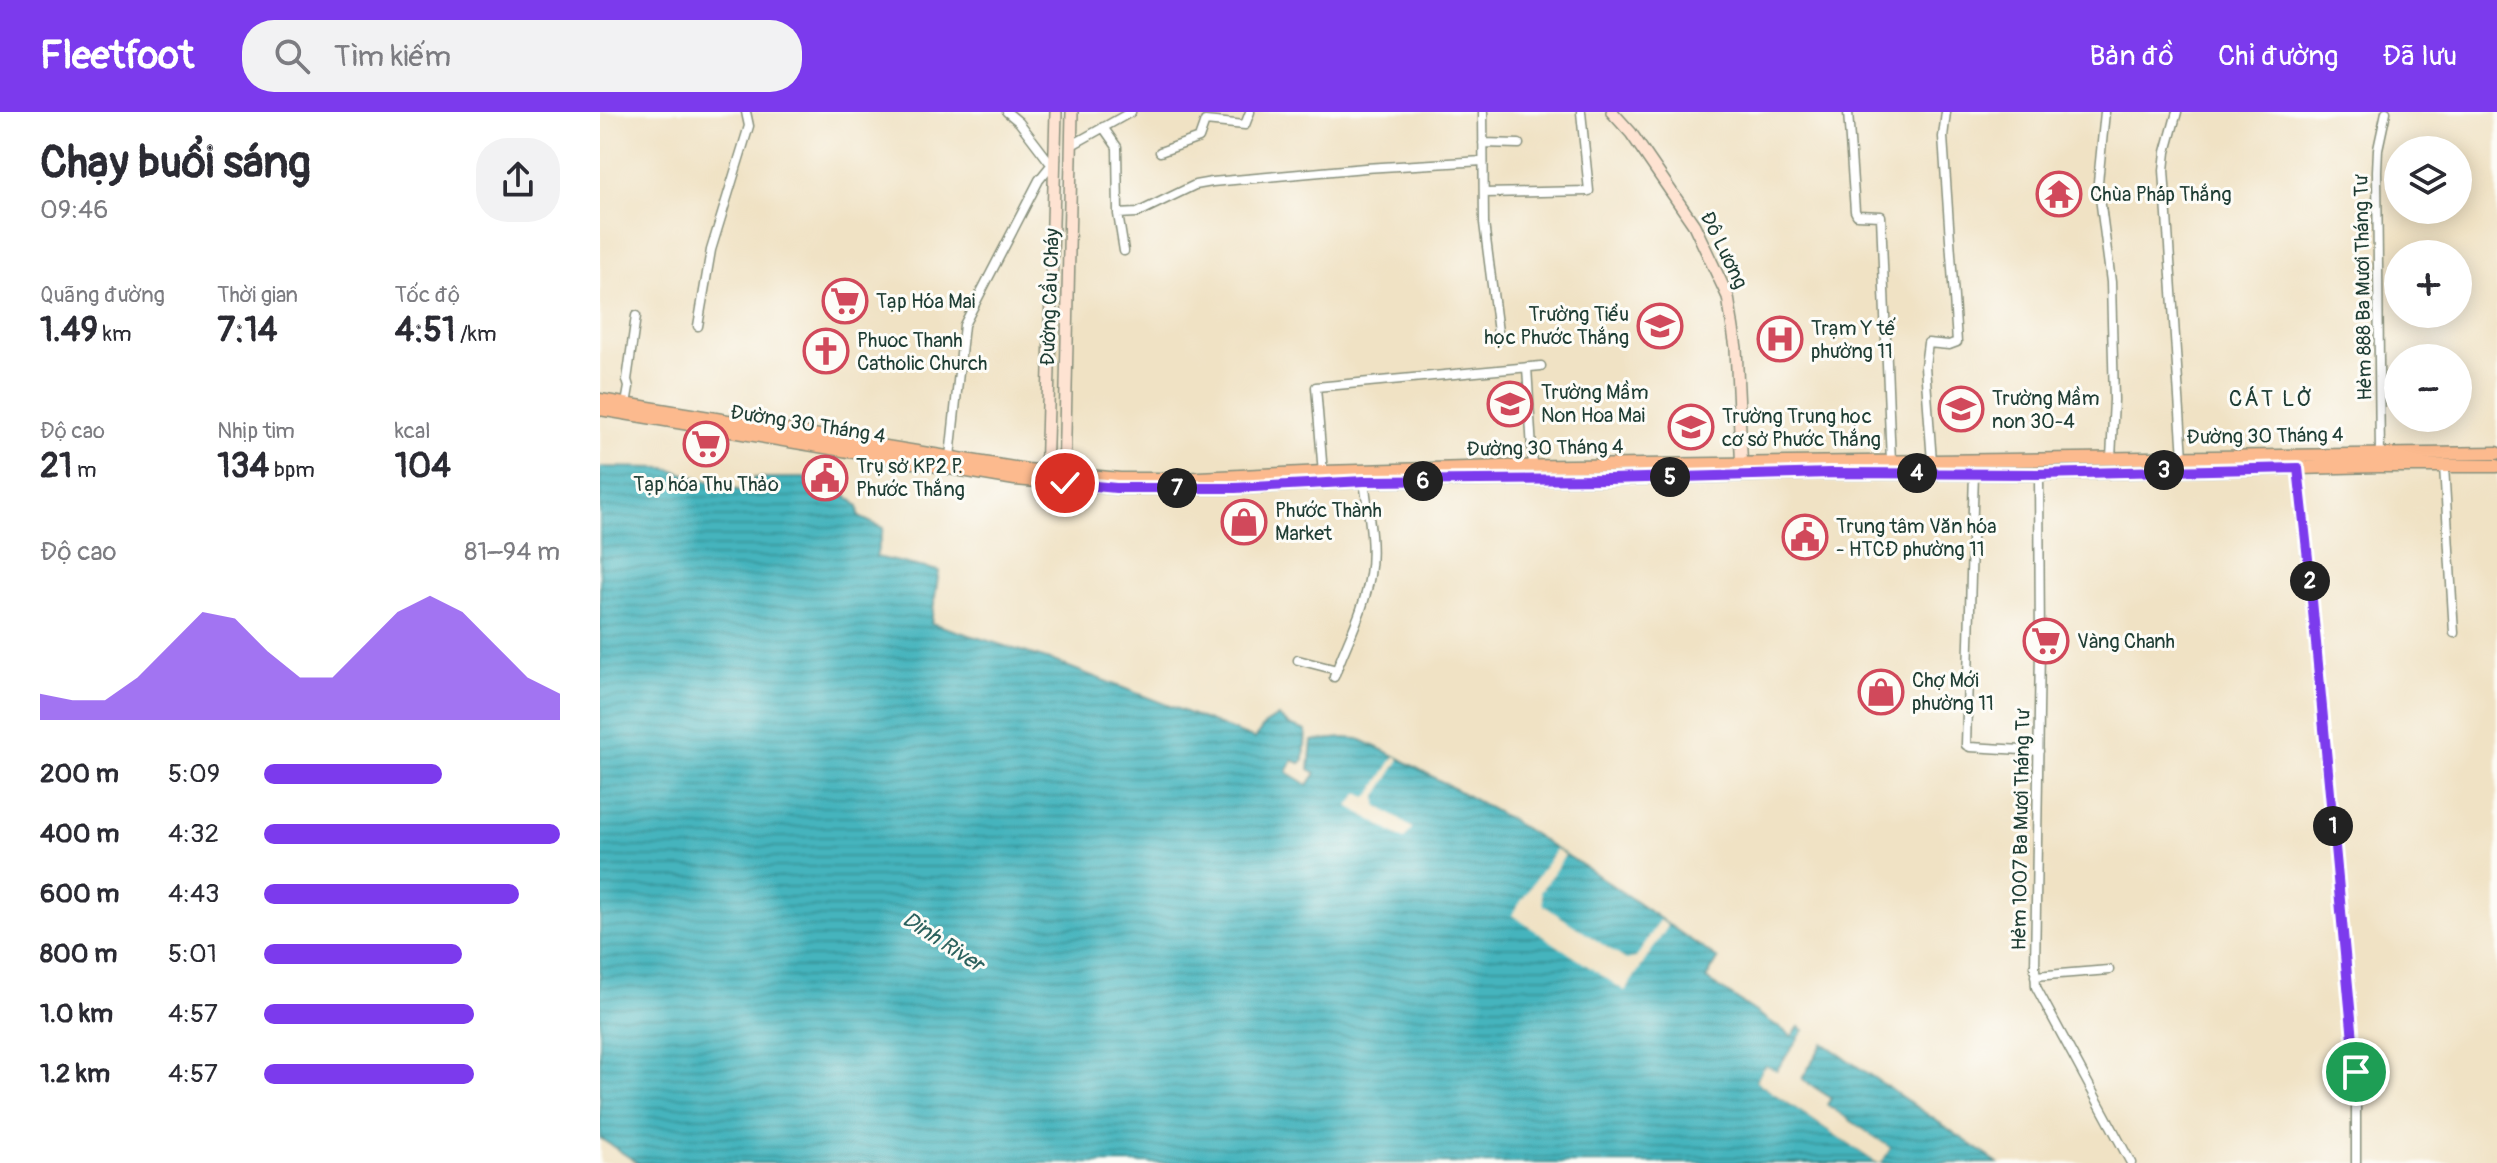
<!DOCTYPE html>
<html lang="vi">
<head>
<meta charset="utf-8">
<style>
  body { margin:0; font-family:Pangolin,sans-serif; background:#f2f2f3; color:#2b2b33; height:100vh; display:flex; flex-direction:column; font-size:30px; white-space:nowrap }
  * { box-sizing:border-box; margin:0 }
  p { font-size:26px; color:#7c7c81 }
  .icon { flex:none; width:44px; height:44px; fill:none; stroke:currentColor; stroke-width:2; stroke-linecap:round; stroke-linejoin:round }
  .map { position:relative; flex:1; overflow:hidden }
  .drawer { display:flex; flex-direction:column; background:#fff; width:600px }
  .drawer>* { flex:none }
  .controls { position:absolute; left:1784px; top:24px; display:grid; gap:16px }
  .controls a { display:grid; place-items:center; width:88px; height:88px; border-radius:50%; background:#fff; box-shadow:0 4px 20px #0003; font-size:40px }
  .pin { position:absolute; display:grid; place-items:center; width:68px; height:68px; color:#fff; margin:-34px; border:4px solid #fff; border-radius:50%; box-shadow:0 2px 8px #0007 }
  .km { position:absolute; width:40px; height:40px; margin:-20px; border-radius:50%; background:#222; color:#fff; font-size:22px; line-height:40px; text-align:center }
  .round { display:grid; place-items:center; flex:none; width:84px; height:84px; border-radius:32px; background:#f2f2f3 }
  .headline { display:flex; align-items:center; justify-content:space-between; height:136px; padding:0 40px }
  h1 { font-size:44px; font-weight:700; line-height:60px }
  .metrics { display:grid; grid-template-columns:repeat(3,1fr); gap:12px; height:136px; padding:8px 40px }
  .metrics div { display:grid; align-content:center }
  .metrics b { font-size:34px; font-weight:700 }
  .metrics small { font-size:22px; font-weight:400 }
  .metrics p { font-size:22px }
  .chart { height:224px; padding:16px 40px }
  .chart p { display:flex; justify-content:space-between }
  .chart svg { width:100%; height:144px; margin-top:8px; fill:#7c3aed; opacity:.7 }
  ul { padding:0 40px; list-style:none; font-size:26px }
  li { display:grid; grid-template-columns:128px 96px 1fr; align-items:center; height:60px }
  li i { height:20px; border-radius:10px; background:#7c3aed }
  header { display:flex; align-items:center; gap:48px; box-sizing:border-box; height:112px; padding:0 40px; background:#7c3aed; color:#fff }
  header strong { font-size:38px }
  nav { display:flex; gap:44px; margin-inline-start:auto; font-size:28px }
  .search { width:560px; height:72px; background:#f2f2f3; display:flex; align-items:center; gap:20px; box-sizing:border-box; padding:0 28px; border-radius:32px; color:#7c7c81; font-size:30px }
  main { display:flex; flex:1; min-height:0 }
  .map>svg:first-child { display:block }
  .water { fill:url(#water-rules); stroke:#327878; stroke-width:2 }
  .pier { fill:#f0e2c4 }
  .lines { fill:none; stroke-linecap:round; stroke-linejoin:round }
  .street-casing { stroke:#88907c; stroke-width:11 }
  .secondary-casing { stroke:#88907c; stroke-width:14 }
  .primary-casing { stroke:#88907c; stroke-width:15 }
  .street { stroke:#fff; stroke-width:8 }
  .secondary { stroke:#fee3d2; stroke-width:11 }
  .primary { stroke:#fcba8e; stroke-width:12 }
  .route-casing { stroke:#fff; stroke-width:16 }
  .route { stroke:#7c3aed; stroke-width:10 }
  .labels { text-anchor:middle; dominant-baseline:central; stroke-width:6; stroke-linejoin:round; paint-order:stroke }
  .poi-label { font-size:20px; fill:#1f3d34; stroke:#fdfcf7; text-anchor:start }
  .street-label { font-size:20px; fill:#1f3d34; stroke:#fdfcf7 }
  .neighbourhood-label { font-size:22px; letter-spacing:2px; fill:#1f3d34; stroke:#fdfcf7 }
  .water-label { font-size:22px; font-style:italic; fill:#2a615d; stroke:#fdfcf7 }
</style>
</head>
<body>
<header>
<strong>Fleetfoot</strong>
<div class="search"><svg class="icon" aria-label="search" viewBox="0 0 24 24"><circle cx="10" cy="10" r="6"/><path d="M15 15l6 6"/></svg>Tìm kiếm</div>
<nav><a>Bản đồ</a><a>Chỉ đường</a><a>Đã lưu</a></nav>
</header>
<main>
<section class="drawer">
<div class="headline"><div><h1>Chạy buổi sáng</h1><p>09:46</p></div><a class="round"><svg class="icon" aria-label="share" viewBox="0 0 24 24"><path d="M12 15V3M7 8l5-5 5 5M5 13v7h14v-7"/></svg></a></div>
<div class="metrics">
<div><p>Quãng đường</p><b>1.49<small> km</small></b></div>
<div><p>Thời gian</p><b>7:14</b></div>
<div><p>Tốc độ</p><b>4:51<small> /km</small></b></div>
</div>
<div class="metrics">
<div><p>Độ cao</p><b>21<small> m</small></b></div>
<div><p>Nhịp tim</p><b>134<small> bpm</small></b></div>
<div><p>kcal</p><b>104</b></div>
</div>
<div class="chart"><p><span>Độ cao</span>81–94 m</p>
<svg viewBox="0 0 160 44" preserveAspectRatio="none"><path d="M0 44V36L10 38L20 38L30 31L40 21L50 11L60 13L70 23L80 31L90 31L100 21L110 11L120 6L130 11L140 21L150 31L160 36V44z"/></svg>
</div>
<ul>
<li><b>200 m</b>5:09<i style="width:60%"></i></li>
<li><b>400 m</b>4:32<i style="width:100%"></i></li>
<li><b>600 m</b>4:43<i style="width:86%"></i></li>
<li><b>800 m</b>5:01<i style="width:67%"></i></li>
<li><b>1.0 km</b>4:57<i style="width:71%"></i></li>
<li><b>1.2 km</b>4:57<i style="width:71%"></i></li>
</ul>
</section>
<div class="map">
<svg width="1897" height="1051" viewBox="0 0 1897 1051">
  <defs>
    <pattern id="water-rules" width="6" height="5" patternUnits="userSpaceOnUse" patternTransform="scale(2)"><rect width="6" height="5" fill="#44b4bd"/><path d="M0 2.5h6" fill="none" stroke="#38949a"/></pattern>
  </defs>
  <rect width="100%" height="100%" fill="#fdfcf7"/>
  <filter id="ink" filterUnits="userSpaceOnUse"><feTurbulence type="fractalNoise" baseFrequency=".0125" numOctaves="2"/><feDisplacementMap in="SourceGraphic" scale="16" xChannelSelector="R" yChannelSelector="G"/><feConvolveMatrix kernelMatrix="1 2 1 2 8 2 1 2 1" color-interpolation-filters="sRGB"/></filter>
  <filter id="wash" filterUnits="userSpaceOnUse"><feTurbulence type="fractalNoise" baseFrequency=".006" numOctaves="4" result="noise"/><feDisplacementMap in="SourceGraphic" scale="32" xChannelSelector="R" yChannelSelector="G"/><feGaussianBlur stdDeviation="1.8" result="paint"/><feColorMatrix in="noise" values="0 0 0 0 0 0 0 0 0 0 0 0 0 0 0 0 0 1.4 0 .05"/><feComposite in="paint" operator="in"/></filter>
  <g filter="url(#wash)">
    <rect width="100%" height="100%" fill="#f0e2c4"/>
    <!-- water -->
    <path class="water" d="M0,355L65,356L150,382L154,366H211L233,372L258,394L259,405L283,416L276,445L339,459L331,511L456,550L655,627L664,613L678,604L689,613L706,619L704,648L700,651L693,648L687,660L708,673L716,661L709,657L712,629L743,626L759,627L795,644L906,705L990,758L1118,847L1106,867L1192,924L1199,915L1204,919L1176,959L1165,954L1156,969L1277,1051H38L0,1026Z
      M1223,931L1398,1051H1281L1290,1036L1227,993L1231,986L1202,967Z"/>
    <!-- pier -->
    <path class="pier" d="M795,644L800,647L777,684V693L812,716L804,728L749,694L759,681L766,685L771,682Z
      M956,737L965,743L941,779L943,793L1026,848L1036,846L1060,808L1068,814L1025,879L912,803Z
      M1204,919L1208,922L1179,962L1176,963L1167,959L1161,968L1279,1047L1285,1038L1224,996L1223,991L1290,1036L1281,1051H1277L1156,969L1165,954L1177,959Z"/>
  </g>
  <g filter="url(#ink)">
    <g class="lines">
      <!-- street casing -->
      <g class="street-casing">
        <path id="street" d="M407,0L419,10L451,52
          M883,0L884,111L899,228
          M1248,0L1255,99L1257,103L1281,104L1291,350
          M1505,0L1498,70L1511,170L1514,288L1511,346
          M1577,0L1566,40L1564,58L1583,346
          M503,15L517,35L518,102L537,101L595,73L612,70L765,56L883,49
          M883,31L919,32
          M472,33L531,0
          M560,40L599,26L605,9L645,13L650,0
          M884,81L989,79L981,0
          M518,102L524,139
          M98,214L111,138L149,14L146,0
          M927,255L933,355
          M26,292L29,275L27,268L36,204
          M350,345L364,213L439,68L456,47
          M1780,345L1777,59L1778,37L1786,0
          M1332,350L1325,254L1328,231L1349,233L1357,230L1343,25L1346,0
          M1844,354L1854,521
          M1698,356L1756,960V1051
          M1374,361L1366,633L1370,635L1439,639
          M723,362L716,275L941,254
          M1439,362L1440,536L1435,856L1436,875L1531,1051
          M698,548L737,558
          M734,565C746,531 764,500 770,463C775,433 768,399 764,369
          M1435,864L1509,858"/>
      </g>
      <!-- secondary casing -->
      <g class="secondary-casing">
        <path id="secondary" d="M1012,0L1031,21L1094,113L1128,185L1136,236L1142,360
          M446,367L456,0
          M464,367L472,0"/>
      </g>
      <!-- primary casing -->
      <g class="primary-casing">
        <path id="primary" d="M0,288L427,358L520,367H578L723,360L902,355L1897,341
          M0,297L415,367L516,376H635L764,369L1009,367L1230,361L1439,362L1780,354H1897"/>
      </g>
      <!-- street -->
      <use href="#street" class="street"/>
      <!-- secondary -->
      <use href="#secondary" class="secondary"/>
      <!-- primary -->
      <use href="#primary" class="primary"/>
    </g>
  </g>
  <g class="lines" filter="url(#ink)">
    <!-- route casing -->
    <g class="route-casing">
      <path id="route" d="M465,371L516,376H635L764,369L1009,367L1230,361L1439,362L1698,356L1709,456L1756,960"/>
    </g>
    <!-- route -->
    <use href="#route" class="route"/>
  </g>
  <!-- icons -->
  <defs>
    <g id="temple-ring" transform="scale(2.3)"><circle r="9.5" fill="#fdfcf7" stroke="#d1495b" stroke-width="1.5"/><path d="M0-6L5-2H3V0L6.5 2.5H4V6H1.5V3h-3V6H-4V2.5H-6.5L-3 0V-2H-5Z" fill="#d1495b"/></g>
    <g id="supermarket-ring" transform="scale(2.3)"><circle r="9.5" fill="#fdfcf7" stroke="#d1495b" stroke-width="1.5"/><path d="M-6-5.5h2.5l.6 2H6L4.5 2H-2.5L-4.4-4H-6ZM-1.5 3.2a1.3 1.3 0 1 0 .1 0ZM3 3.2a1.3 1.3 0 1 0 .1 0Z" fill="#d1495b"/></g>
    <g id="school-ring" transform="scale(2.3)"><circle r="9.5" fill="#fdfcf7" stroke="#d1495b" stroke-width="1.5"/><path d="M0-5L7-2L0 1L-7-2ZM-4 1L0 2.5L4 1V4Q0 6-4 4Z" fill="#d1495b"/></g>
    <g id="hospital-ring" transform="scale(2.3)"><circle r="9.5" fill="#fdfcf7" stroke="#d1495b" stroke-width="1.5"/><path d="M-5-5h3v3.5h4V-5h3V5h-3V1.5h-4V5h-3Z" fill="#d1495b"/></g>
    <g id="church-ring" transform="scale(2.3)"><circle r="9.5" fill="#fdfcf7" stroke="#d1495b" stroke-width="1.5"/><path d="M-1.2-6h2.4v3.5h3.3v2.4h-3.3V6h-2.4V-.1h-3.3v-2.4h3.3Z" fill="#d1495b"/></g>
    <g id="civic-ring" transform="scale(2.3)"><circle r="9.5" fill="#fdfcf7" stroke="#d1495b" stroke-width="1.5"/><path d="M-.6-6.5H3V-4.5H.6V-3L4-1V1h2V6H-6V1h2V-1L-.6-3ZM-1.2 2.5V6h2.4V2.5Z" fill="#d1495b"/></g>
    <g id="shop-ring" transform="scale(2.3)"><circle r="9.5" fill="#fdfcf7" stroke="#d1495b" stroke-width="1.5"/><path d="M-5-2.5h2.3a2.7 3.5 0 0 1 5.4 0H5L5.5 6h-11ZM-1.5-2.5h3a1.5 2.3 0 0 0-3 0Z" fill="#d1495b"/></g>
  </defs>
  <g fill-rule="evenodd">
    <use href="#temple-ring" x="1459" y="82"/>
    <use href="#supermarket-ring" x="245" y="189"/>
    <use href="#school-ring" x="1060" y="214"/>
    <use href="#hospital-ring" x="1180" y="227"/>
    <use href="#church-ring" x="226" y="239"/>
    <use href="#school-ring" x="910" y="292"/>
    <use href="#school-ring" x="1361" y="297"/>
    <use href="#school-ring" x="1091" y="315"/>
    <use href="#supermarket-ring" x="106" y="332"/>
    <use href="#civic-ring" x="225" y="366"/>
    <use href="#shop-ring" x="644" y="410"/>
    <use href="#civic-ring" x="1205" y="425"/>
    <use href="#supermarket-ring" x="1446" y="529"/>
    <use href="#shop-ring" x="1281" y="580"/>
  </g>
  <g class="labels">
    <!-- poi labels -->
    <g class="poi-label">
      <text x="1490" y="82">Chùa Pháp Thắng</text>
      <text x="276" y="189">Tạp Hóa Mai</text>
      <text x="1029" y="202" text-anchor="end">Trường Tiểu<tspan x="1029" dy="23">học Phước Thắng</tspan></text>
      <text x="1211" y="216">Trạm Y tế<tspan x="1211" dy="23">phường 11</tspan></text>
      <text x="257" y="228">Phuoc Thanh<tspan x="257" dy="23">Catholic Church</tspan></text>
      <text x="941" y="280">Trường Mầm<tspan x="941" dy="23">Non Hoa Mai</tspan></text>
      <text x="1392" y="286">Trường Mầm<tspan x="1392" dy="23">non 30-4</tspan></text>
      <text x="1122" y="304">Trường Trung học<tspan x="1122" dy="23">cơ sở Phước Thắng</tspan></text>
      <text x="256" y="354">Trụ sở KP2 P.<tspan x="256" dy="23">Phước Thắng</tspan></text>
      <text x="106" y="372" text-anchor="middle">Tạp hóa Thu Thảo</text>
      <text x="675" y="398">Phước Thành<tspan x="675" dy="23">Market</tspan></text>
      <text x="1236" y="414">Trung tâm Văn hóa<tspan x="1236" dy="23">- HTCĐ phường 11</tspan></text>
      <text x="1477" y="529">Vàng Chanh</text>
      <text x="1312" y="568">Chợ Mới<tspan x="1312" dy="23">phường 11</tspan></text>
    </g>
    <!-- street labels -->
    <g class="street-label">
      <text transform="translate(1124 138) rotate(64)">Đô Lương</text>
      <text transform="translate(1763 176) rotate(-91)">Hẻm 888 Ba Mươi Tháng Tư</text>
      <text transform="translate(450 185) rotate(-88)">Đường Cầu Cháy</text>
      <text transform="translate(208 312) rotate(9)">Đường 30 Tháng 4</text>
      <text transform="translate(1665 324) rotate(-1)">Đường 30 Tháng 4</text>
      <text transform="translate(945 336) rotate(-1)">Đường 30 Tháng 4</text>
      <text transform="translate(1421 718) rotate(-89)">Hẻm 1007 Ba Mươi Tháng Tư</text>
    </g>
    <!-- neighbourhood labels -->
    <g class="neighbourhood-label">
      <text x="1671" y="287">CÁT LỞ</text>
    </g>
    <!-- water labels -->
    <g class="water-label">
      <text transform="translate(343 830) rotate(33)">Dinh River</text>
    </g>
  </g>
</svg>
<div class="controls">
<a><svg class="icon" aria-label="layers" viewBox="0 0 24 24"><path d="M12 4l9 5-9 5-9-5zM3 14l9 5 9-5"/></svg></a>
<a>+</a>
<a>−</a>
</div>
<div class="pin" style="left:1756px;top:960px;background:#1e9e55"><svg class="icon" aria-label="arrive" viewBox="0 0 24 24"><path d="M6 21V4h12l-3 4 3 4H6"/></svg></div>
<div class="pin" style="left:465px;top:371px;background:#d93025"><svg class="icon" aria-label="check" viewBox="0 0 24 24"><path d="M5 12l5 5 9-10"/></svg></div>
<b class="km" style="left:1733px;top:714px">1</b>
<b class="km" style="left:1710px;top:469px">2</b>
<b class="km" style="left:1564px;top:358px">3</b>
<b class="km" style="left:1317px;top:361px">4</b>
<b class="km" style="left:1070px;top:365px">5</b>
<b class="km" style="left:823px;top:369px">6</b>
<b class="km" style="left:577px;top:376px">7</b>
</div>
</main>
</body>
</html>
